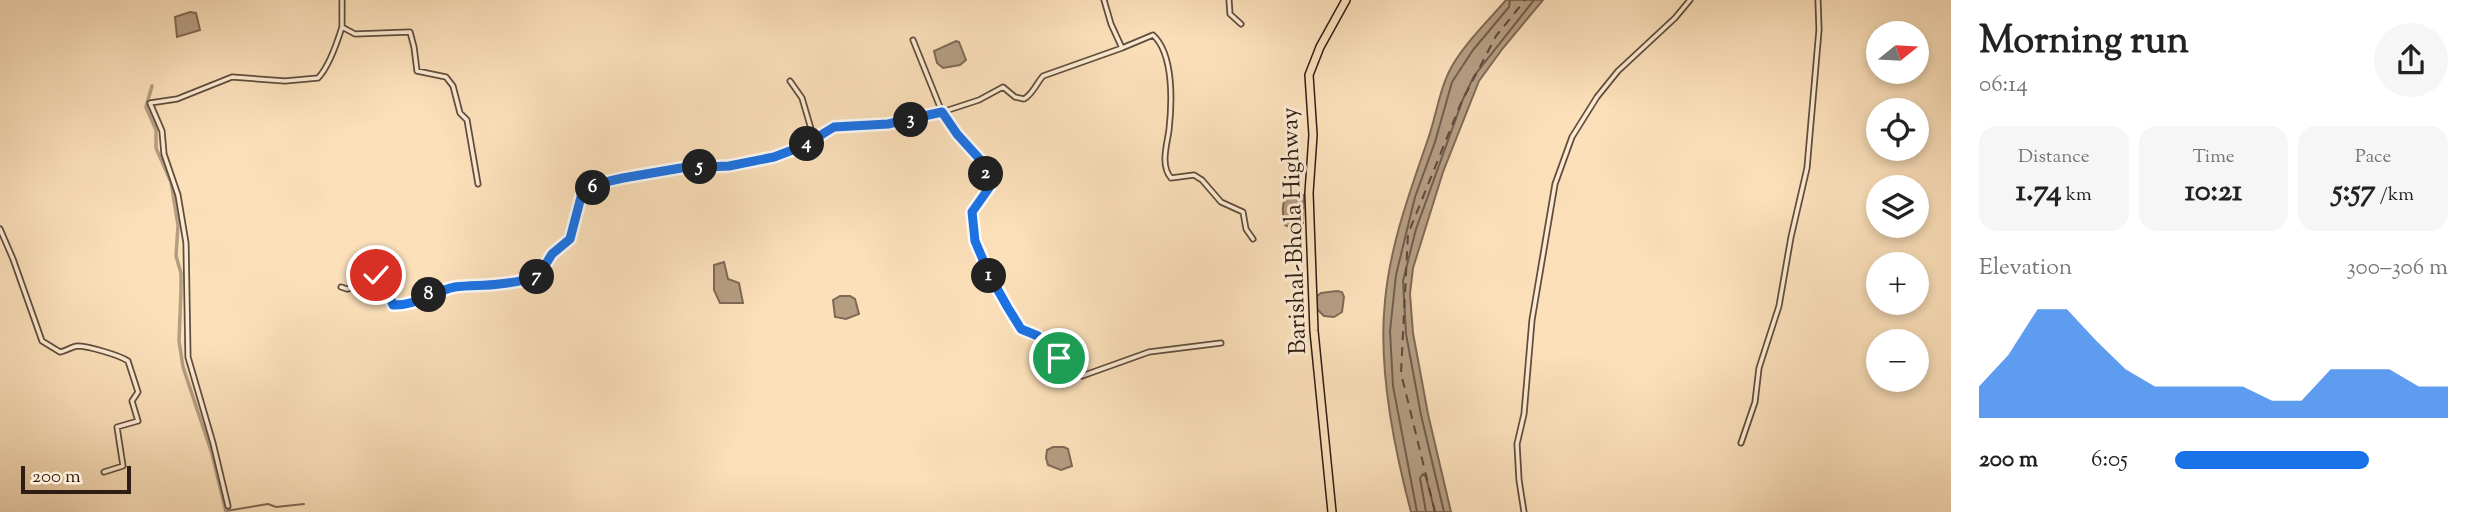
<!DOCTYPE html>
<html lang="en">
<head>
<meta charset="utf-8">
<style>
  body { margin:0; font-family:"Sorts Mill Goudy",serif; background:#f6f6f6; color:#222; height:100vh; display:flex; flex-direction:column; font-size:26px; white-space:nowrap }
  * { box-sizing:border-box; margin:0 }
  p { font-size:23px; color:#767676 }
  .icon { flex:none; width:38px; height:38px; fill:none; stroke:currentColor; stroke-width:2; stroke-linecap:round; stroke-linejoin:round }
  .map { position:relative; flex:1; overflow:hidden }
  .side { display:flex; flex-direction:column; background:#fff; width:525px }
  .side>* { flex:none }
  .needle { width:46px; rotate:72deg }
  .tools { position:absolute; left:1866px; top:21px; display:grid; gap:14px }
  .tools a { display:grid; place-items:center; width:63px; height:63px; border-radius:50%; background:#fff; box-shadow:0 4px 10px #0003; font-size:35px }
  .scale { position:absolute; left:21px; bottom:18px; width:110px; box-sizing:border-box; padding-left:7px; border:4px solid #2e1c15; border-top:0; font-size:19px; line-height:24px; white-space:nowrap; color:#2e1c15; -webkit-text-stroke:5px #fcebd2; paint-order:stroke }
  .pin { position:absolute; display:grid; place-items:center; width:60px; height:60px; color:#fff; margin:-30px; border:4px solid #fff; border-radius:50%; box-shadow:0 2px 7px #0007 }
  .km { position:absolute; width:35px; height:35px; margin:-18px; border-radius:50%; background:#222; color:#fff; font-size:19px; line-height:35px; text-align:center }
  .round { display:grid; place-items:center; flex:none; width:74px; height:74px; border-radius:37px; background:#f6f6f6 }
  .headline { display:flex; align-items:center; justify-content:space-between; height:119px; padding:0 28px }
  h1 { font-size:38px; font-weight:700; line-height:52px }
  .metrics { display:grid; grid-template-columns:repeat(3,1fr); gap:10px; height:119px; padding:7px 28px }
  .metrics div { display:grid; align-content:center; border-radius:18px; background:#f6f6f6; text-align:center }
  .metrics b { font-size:30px; font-weight:700 }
  .metrics small { font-size:19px; font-weight:400 }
  .metrics p { font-size:19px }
  .chart { height:196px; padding:14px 28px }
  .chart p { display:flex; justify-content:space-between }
  .chart svg { width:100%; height:126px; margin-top:7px; fill:#1a73e8; opacity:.7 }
  ul { padding:0 28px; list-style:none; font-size:23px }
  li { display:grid; grid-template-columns:112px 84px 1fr; align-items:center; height:52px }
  li i { height:18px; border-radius:9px; background:#1a73e8 }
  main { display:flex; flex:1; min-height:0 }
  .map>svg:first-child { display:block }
  .water { fill:#b59d82; stroke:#7f6956; stroke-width:2 }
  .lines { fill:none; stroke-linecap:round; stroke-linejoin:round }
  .shore { stroke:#725c4c; stroke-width:2 }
  .stream { stroke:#7f6956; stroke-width:2 }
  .canal { stroke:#b59d82; stroke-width:3.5 }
  .ferry { stroke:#5d493b; stroke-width:2; stroke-dasharray:9 7; stroke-linecap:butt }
  .minor-casing { stroke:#614d3e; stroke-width:7 }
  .highway-casing { stroke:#2e1c15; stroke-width:10 }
  .minor { stroke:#fcebd2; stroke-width:3.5 }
  .highway { stroke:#fbe0ba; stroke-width:7 }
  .route-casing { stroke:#fff; stroke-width:14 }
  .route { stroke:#1a73e8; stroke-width:9 }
  .labels { text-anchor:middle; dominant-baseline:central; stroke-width:6; stroke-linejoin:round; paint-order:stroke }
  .street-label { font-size:24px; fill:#2e1c15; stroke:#fcebd2 }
</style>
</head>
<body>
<main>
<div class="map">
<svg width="1951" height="512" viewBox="0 0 1951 512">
  <rect width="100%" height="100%" fill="#fbe0ba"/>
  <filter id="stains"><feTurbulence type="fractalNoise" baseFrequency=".00286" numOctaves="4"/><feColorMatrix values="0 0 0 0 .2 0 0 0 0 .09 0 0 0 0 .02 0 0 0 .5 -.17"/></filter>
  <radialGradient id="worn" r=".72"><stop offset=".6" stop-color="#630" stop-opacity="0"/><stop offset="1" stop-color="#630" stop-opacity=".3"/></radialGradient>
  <!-- water -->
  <path class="water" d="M1506,0H1543L1503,48L1479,81L1443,172L1413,268L1410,294L1413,333L1428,414L1451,512H1411C1394,448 1378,367 1385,301C1390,246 1409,194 1427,142C1436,118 1439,89 1452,66C1466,42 1488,21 1506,0Z
    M190,12L196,13L200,30L177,37L175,17Z
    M956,41L959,42L966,60L960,65L943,68L937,63L934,51Z
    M1293,193L1304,195L1303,223L1289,227L1285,225C1282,213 1280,197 1293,193Z
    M724,262L728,279L739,283L743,303H720L714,290V265Z
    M1337,291L1342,292L1344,297L1342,312L1334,317L1324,316L1316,308V297L1321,293Z
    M840,296H850L855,299L859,314L846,319L835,317L833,300Z
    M1053,447H1064L1068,449L1072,466L1061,470L1048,465L1046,458L1047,450Z"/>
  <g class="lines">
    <!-- shore -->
    <path class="shore" d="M1417,512L1393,386L1390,331L1396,275L1415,197L1435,142L1452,82L1473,50L1509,7L1510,0
      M1426,512L1420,478L1423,474L1426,477L1435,512
      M1444,512L1421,415L1406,334L1403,281L1416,229L1463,99L1474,76L1534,0"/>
    <!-- stream -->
    <path class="stream" d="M226,511L268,504L276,507L304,504"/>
    <!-- canal -->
    <path class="canal" d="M152,86L146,107L156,130V148L171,182L178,225L176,256L181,273V291L179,341L183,367L212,454L226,512"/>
    <!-- ferry -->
    <path class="ferry" d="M1435,512L1401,373L1408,234L1461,103L1496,36L1525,0"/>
    <!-- minor casing -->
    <g class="minor-casing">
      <path id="minor" d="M342,0V27L355,34L410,32L414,47L417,71L446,77L453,86L460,113L467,120L478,184
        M1104,0L1111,24L1122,48L1153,35C1174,54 1172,103 1169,130C1167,145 1160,165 1171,178L1194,175L1202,180L1221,202L1243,212L1246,229L1253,239
        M1229,0L1230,14L1241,24
        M913,40L942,112L957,134L985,165L989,188L972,212L975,241L990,276L1021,329L1038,336L1059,358L1082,376L1149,352L1221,343
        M790,81L802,98L814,139
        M0,229L13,259L42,341L60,352C66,351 71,347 77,346C88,346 119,355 128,361L138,392L132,401L138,421L117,427L123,466L104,472
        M341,287L347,289L366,286L365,277L371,274L382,278L393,305C416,306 433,291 455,287C470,285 485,286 499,284C512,283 524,280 537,278L552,254L570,239L581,196L601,183L623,178L681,168L729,166L774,157L803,146L834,127L888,124L927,117L979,100L1003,87L1015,97L1024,99C1033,94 1036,84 1043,76L1122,48
        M1741,443L1755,402L1759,368L1779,306L1791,237L1807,168L1819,30L1818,0
        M228,506L213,443L188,357L186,243L178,195L164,154L162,131L150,103L177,99L232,77L285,81L318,78C329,67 337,43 342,27
        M1524,512L1519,480L1517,444L1524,414L1532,320L1555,184L1572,137L1597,97L1618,71L1675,18L1690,0"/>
    </g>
    <!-- highway casing -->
    <g class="highway-casing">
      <path id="highway" d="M1332,512L1314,331L1309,193L1313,135L1309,75L1320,47L1346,0"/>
    </g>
    <!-- minor -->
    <use href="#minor" class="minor"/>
    <!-- highway -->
    <use href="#highway" class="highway"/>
  </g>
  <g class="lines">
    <!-- route casing -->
    <g class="route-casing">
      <path id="route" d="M376,275L382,278L393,305C416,306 433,291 455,287C470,285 485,286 499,284C512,283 524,280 537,278L552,254L570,239L581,197L601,183L623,178L681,168L729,166L774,157L803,146L834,127L888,124L942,112L957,134L985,165L989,188L972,212L975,241L990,276L1008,308L1021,329L1038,336L1059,358"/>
    </g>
    <!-- route -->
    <use href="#route" class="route"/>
  </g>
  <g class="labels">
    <!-- street labels -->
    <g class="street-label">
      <text transform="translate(1295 231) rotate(-92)">Barishal-Bhola Highway</text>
    </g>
  </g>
  <rect width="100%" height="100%" filter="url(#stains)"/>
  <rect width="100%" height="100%" fill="url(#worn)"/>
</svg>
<div class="tools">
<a><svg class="needle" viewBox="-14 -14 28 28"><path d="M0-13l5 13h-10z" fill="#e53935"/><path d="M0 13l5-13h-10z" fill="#767676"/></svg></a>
<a><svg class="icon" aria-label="locate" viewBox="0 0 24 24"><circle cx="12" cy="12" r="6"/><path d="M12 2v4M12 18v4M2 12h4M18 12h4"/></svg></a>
<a><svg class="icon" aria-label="layers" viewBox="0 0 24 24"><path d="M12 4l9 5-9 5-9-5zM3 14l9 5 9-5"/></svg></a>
<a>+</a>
<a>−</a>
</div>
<div class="scale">200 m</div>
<div class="pin" style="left:1059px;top:358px;background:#1e9e55"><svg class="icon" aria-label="arrive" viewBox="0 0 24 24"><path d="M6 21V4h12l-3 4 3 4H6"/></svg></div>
<div class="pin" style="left:376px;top:275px;background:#d93025"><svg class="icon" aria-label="check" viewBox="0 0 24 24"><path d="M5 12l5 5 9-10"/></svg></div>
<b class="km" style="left:989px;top:276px">1</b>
<b class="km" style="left:986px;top:174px">2</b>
<b class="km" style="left:911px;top:120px">3</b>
<b class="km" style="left:807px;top:144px">4</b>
<b class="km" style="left:700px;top:167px">5</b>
<b class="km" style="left:593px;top:188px">6</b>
<b class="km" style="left:537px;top:277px">7</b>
<b class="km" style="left:429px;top:295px">8</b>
</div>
<section class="side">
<div class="headline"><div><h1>Morning run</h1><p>06:14</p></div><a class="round"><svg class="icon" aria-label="share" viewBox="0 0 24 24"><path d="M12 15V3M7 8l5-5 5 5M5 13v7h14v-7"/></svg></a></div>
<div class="metrics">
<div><p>Distance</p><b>1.74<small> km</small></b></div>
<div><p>Time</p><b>10:21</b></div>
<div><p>Pace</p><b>5:57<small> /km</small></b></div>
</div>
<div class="chart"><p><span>Elevation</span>300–306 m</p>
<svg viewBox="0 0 160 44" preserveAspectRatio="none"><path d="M0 44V33L10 22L20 6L30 6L40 17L50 27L60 33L70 33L80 33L90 33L100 38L110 38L120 27L130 27L140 27L150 33L160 33V44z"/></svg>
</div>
<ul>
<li><b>200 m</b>6:05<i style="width:71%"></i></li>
</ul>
</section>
</main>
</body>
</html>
